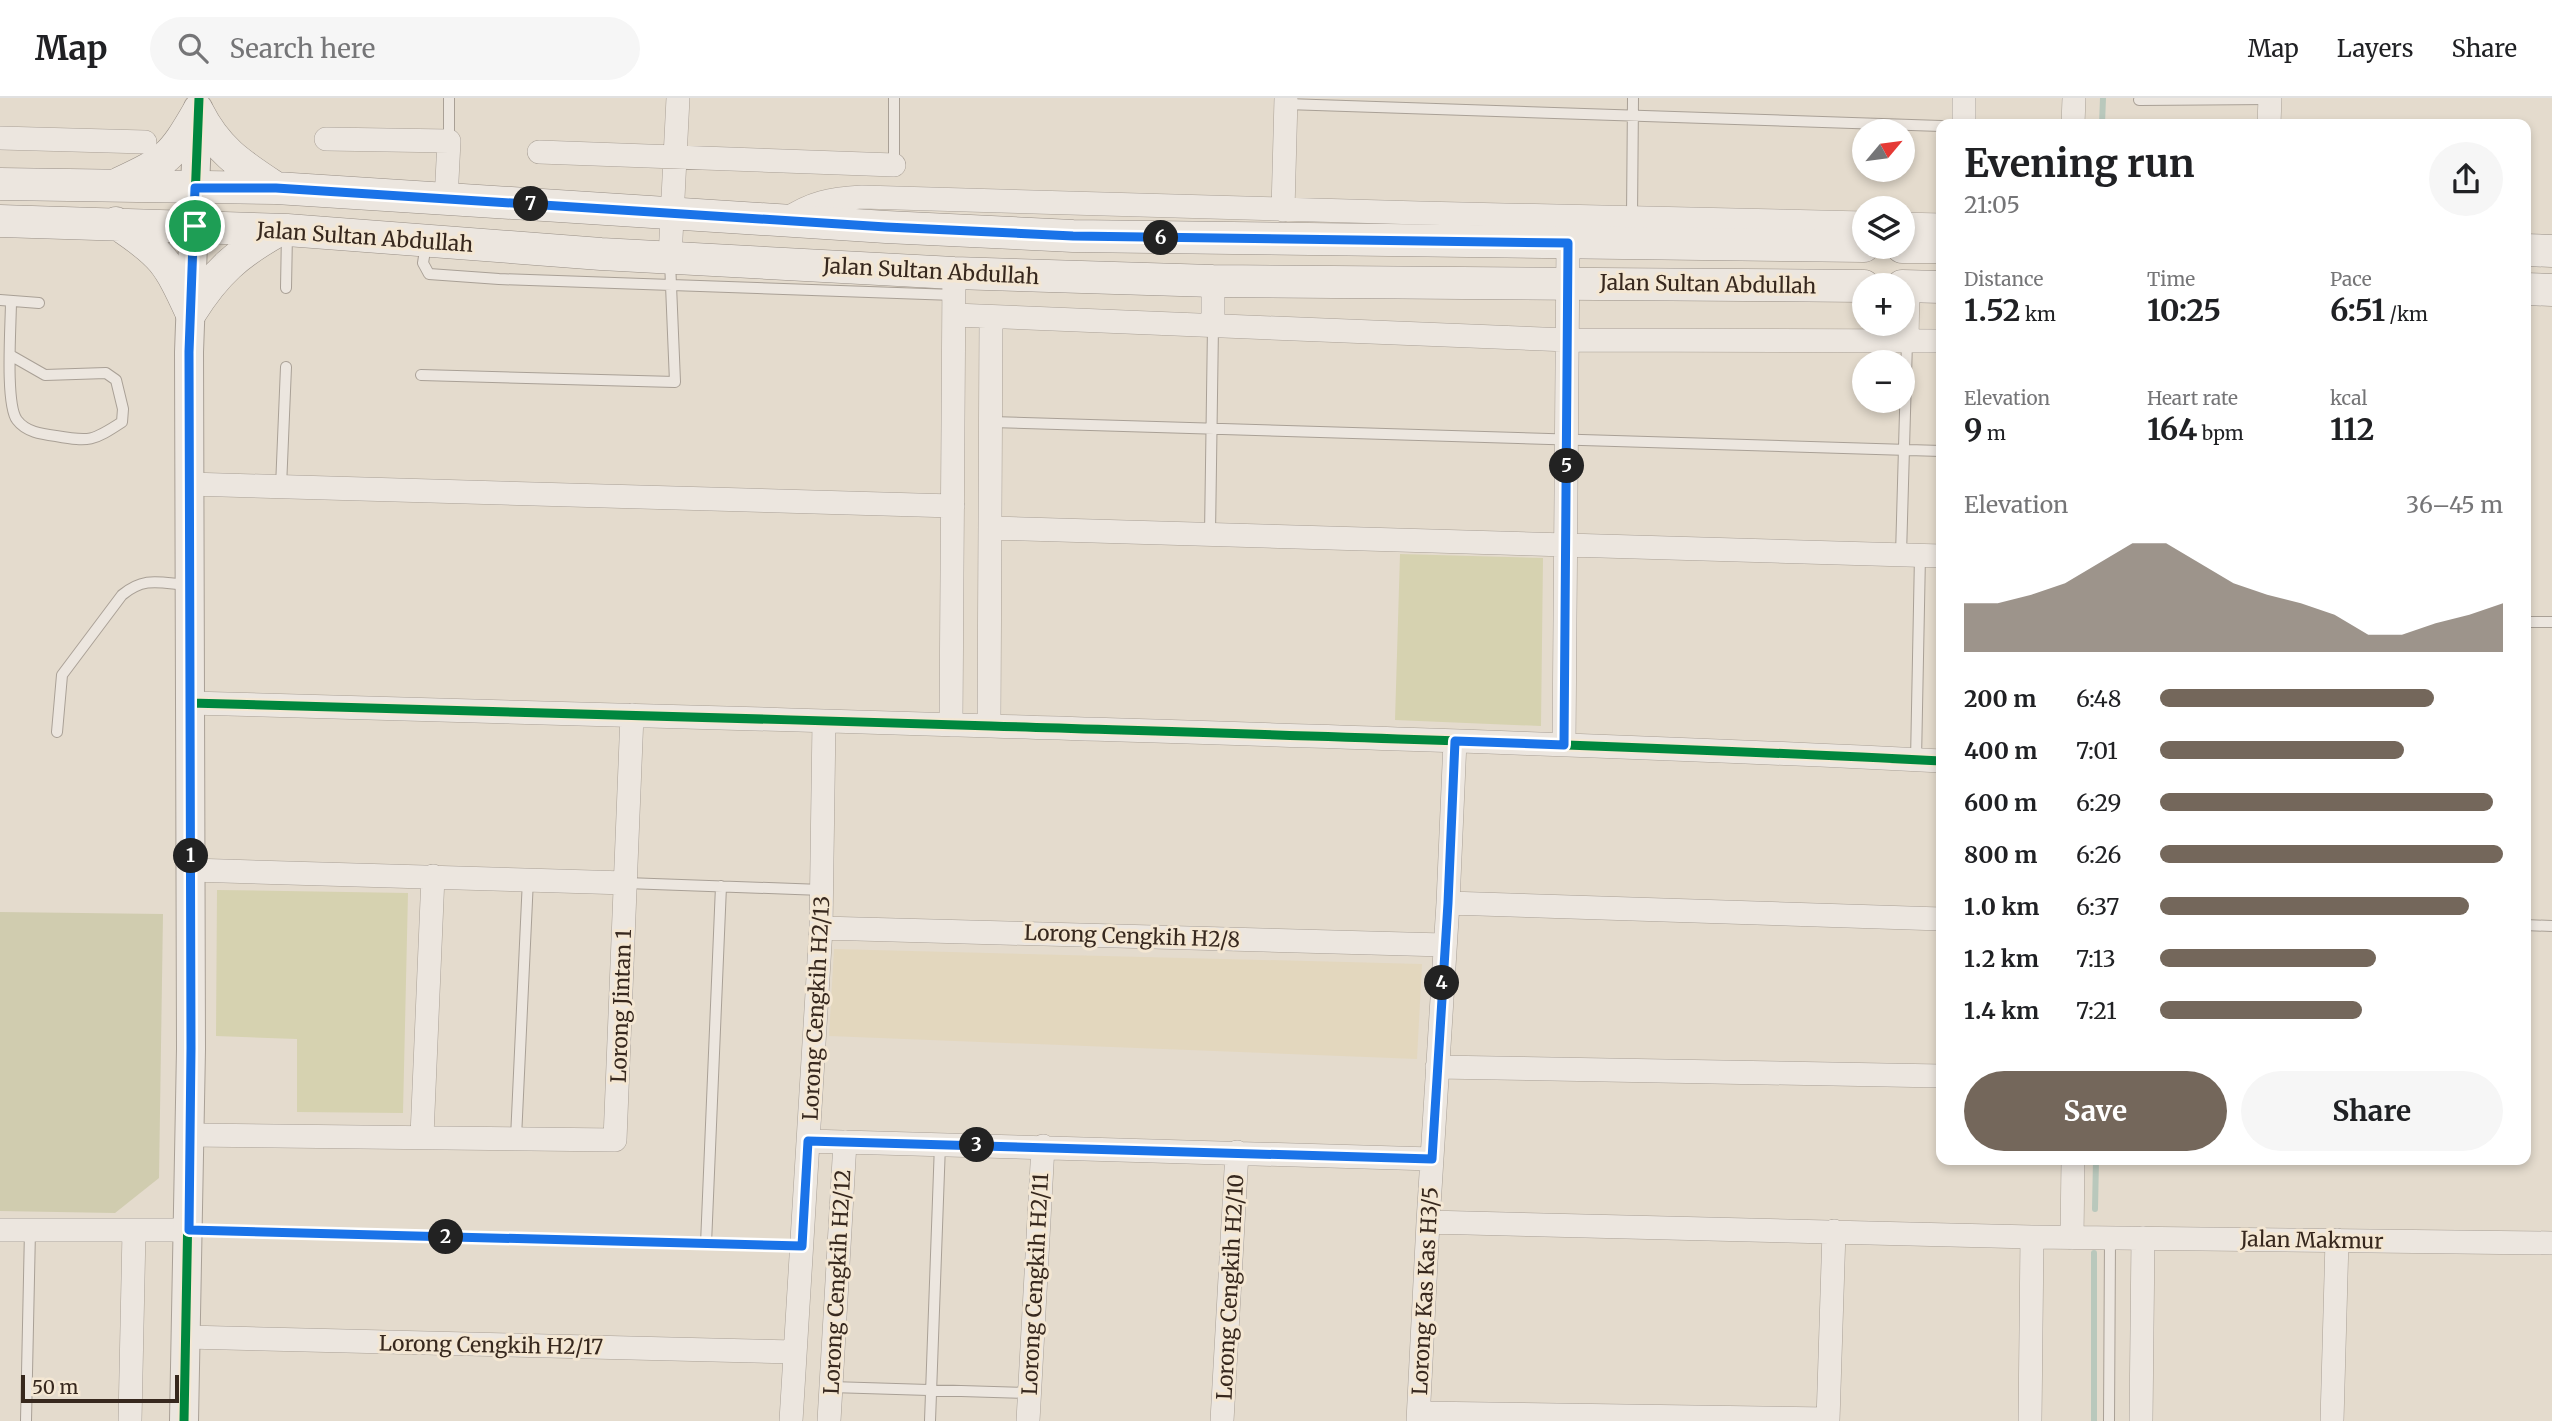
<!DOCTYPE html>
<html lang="en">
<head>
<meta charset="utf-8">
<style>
  body { margin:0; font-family:Merriweather,serif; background:#f6f6f6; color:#202124; height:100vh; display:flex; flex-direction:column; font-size:26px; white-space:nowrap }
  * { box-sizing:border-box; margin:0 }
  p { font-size:23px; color:#757577 }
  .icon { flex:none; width:38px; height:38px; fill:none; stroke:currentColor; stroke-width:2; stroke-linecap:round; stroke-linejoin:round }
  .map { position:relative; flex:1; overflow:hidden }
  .drawer { position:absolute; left:1936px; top:21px; width:595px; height:1046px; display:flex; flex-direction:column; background:#fff; border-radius:14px; box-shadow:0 4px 10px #0003 }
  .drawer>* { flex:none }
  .needle { width:46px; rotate:61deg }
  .buttons { position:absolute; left:1852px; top:21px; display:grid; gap:14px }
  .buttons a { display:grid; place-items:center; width:63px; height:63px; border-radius:50%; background:#fff; box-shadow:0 4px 10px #0003; font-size:35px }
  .scale { position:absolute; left:21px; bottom:18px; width:158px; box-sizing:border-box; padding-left:7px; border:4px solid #37281e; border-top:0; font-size:19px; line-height:24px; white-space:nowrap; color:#37281e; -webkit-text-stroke:5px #f4e7d3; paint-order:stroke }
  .pin { position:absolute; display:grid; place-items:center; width:60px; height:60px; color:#fff; margin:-30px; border:4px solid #fff; border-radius:50%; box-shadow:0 2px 7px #0007 }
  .km { position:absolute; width:35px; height:35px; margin:-18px; border-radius:50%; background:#222; color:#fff; font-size:19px; line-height:35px; text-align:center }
  .round { display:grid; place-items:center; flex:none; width:74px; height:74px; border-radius:37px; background:#f6f6f6 }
  .summary { display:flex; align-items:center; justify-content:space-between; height:119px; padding:0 28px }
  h1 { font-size:38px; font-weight:700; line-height:52px }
  .stats { display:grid; grid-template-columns:repeat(3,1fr); gap:10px; height:119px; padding:7px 28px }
  .stats div { display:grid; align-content:center }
  .stats b { font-size:30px; font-weight:700 }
  .stats small { font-size:19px; font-weight:400 }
  .stats p { font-size:19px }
  .chart { height:196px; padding:14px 28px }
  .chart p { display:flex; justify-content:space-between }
  .chart svg { width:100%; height:126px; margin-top:7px; fill:#74675b; opacity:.7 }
  .action { display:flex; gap:14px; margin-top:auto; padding:14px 28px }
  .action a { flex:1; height:80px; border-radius:42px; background:#74675b; color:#fff; font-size:28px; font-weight:700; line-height:80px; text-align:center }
  .action a+a { background:#f6f6f6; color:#202124 }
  ul { padding:0 28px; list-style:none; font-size:23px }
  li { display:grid; grid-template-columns:112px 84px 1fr; align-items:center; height:52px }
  li i { height:18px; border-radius:9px; background:#74675b }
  header { display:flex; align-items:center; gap:42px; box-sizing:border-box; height:98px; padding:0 35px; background:#fff; border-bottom:2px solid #e0e0e0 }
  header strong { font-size:33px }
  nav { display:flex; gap:38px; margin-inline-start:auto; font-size:24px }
  .search { width:490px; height:63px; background:#f6f6f6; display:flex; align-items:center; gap:18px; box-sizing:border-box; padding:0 24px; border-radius:38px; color:#757577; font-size:26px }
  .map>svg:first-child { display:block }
  .farmland { fill:#e3d7be }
  .green { fill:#d6d2b0 }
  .cemetery { fill:#d0ccaf }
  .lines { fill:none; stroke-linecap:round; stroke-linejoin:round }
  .stream { stroke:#b9c8bc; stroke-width:6 }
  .service-casing { stroke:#a9a096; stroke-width:12 }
  .minor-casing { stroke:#a9a096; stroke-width:24 }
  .tertiary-casing { stroke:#a9a096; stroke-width:30 }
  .secondary-casing { stroke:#988f86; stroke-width:33 }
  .service { stroke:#ece6df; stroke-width:10 }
  .minor { stroke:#ece6df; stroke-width:23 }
  .tertiary { stroke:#ece6df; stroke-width:28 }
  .secondary { stroke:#ece6df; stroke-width:32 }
  .cycleway-casing { stroke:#f4e7d3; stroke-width:13 }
  .cycleway { stroke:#00873e; stroke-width:9 }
  .route-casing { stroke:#fff; stroke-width:14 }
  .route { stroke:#1a73e8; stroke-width:9 }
  .labels { text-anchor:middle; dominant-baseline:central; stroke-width:6; stroke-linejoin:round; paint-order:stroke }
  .street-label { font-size:21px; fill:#37281e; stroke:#f4e7d3 }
</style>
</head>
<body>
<header>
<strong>Map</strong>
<div class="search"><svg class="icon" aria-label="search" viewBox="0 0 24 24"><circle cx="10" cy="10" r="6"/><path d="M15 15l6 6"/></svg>Search here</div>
<nav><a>Map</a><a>Layers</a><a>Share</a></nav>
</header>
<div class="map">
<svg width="2552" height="1323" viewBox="0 0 2552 1323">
  <rect width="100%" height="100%" fill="#e4dbcd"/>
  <!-- farmland -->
  <path class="farmland" d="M834,851L1422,866L1417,961L829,938Z"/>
  <!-- green -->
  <path class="green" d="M1400,456L1543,460L1541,628L1395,622Z
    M217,792L408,795L403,1015L297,1014V941L216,938Z"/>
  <!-- cemetery -->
  <path class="cemetery" d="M0,814L163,816L159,1080L115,1115L0,1113Z"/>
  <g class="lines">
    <!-- stream -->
    <path class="stream" d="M2102,26L2103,0
      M2095,1111L2096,1062
      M2094,1323V1155"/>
    <!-- service casing -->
    <g class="service-casing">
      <path id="service" d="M449,0V43
        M2139,2L2270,1
        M1286,6L1941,28
        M894,67V0
        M1632,119L1633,0
        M426,146L423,165L429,176L499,181L954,197
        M286,190L287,135
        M0,202L39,205
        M10,257L45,277L106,275L116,282L123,311L122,324C93,343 90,344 56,338C41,336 26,334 17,322C5,306 11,226 11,203
        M421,277L675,284L670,163
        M991,324L1941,353
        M281,389L286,269
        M1210,436L1213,228
        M1901,457L1907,243
        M2525,524H2552
        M57,634L62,577L122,497C145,478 160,485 188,487
        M1916,662L1920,457
        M626,785L822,792
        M2525,827L2552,828
        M516,1040L528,781
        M189,1132L802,1148
        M706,1146L721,788
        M831,1289L1030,1295
        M26,1323L30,1132
        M930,1323L940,1046
        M2109,1323L2110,1140"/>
    </g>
    <!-- minor casing -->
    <g class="minor-casing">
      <path id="minor" d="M1964,26V0
        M2073,26L2074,0
        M2269,26L2270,0
        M0,40L145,44
        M326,41L449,43L446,102
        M539,54L894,67
        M1283,112L1286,0
        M785,122C812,104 830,101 862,99L1420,115L1864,125
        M1902,126L1941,127
        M670,160L678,0
        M1213,183V228
        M954,217L1568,242L1941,243
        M1907,243L1908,188
        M189,386L953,408
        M991,430L1941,458
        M190,605C457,611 724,620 991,628C1307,638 1624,647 1941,663
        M951,627L954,175
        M989,628L991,219
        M1564,647L1568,145
        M191,772L626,785
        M1448,805L1941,821
        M821,830L1444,847
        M1437,969L1941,978
        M191,1037L615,1042L632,617
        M422,1038L433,778
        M808,1043L1432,1061
        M1428,1124L2032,1139L2552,1145
        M0,1132H189
        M2072,1140L2073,1062
        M186,1239L795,1254
        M1419,1315L1828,1321
        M130,1323L134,1133
        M791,1323L821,830L824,623
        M829,1323L845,1044
        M1028,1323L1043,1048
        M1222,1323L1237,1054
        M1418,1323L1428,1124L1448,805L1455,643
        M1828,1323L1834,1133
        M2030,1323L2032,1139
        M2141,1323L2143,1140
        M2332,1323L2337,1142"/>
    </g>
    <!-- tertiary casing -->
    <g class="tertiary-casing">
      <path id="tertiary" d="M184,1323L191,951L189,254L198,10"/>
    </g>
    <!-- secondary casing -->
    <g class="secondary-casing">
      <path id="secondary" d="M198,14C217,52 241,67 276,90
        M120,85C167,63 172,59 198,14
        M0,86L276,90L886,129L1073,138L1864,148
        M0,123L287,132L601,156L954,175L1213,183L1864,188
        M116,125C163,156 168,164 191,214
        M1902,149H1941
        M2525,152L2552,153
        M1902,188L1941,189
        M2525,191L2552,192
        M191,214C216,174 238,155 279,132"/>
    </g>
    <!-- service -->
    <use href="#service" class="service"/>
    <!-- minor -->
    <use href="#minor" class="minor"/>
    <!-- tertiary -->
    <use href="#tertiary" class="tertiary"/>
    <!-- secondary -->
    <use href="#secondary" class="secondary"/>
    <!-- cycleway casing -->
    <g class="cycleway-casing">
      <path id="cycleway" d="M190,605C457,611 724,620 991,628C1307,638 1624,647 1941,663
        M184,1323L191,951L189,254L199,0"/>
    </g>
    <!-- cycleway -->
    <use href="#cycleway" class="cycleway"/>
  </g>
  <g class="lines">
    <!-- route casing -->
    <g class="route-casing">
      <path id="route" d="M195,90H276L886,129L1073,138L1568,145L1564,647L1455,643L1448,805L1432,1061L808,1043L802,1148L189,1132L191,950L189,254Z"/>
    </g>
    <!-- route -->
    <use href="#route" class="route"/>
  </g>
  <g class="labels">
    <!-- street labels -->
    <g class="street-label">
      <text transform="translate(365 139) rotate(4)">Jalan Sultan Abdullah</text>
      <text transform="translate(931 173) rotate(3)">Jalan Sultan Abdullah</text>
      <text transform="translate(1708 186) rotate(1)">Jalan Sultan Abdullah</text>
      <text transform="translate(1132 838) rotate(2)">Lorong Cengkih H2/8</text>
      <text transform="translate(621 908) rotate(-88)">Lorong Jintan 1</text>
      <text transform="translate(816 910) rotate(-87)">Lorong Cengkih H2/13</text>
      <text transform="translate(2312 1142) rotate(1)">Jalan Makmur</text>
      <text transform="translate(837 1184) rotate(-87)">Lorong Cengkih H2/12</text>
      <text transform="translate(1035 1186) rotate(-87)">Lorong Cengkih H2/11</text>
      <text transform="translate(1230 1189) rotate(-87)">Lorong Cengkih H2/10</text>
      <text transform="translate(1425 1193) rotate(-87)">Lorong Kas Kas H3/5</text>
      <text transform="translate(491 1247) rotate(1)">Lorong Cengkih H2/17</text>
    </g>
  </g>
</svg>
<div class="buttons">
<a><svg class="needle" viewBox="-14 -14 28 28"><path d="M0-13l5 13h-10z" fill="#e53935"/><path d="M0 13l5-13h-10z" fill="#757577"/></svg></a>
<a><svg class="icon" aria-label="layers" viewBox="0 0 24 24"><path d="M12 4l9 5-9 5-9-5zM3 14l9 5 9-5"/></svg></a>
<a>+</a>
<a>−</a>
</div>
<div class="scale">50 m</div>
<div class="pin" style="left:195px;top:128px;background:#1e9e55"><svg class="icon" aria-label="arrive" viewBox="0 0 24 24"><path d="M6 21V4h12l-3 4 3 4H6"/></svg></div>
<b class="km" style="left:191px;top:758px">1</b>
<b class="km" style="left:446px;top:1139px">2</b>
<b class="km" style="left:977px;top:1047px">3</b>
<b class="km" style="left:1442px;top:885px">4</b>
<b class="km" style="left:1567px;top:368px">5</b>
<b class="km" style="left:1161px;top:140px">6</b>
<b class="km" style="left:531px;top:106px">7</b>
<section class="drawer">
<div class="summary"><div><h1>Evening run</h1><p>21:05</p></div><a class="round"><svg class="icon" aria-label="share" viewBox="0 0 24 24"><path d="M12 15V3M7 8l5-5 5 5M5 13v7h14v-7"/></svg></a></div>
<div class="stats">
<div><p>Distance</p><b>1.52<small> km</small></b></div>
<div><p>Time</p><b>10:25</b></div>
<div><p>Pace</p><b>6:51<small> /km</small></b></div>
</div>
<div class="stats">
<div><p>Elevation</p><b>9<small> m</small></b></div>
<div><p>Heart rate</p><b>164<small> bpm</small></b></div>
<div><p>kcal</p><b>112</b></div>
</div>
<div class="chart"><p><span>Elevation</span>36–45 m</p>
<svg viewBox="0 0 160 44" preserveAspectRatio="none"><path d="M0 44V27L10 27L20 24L30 20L40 13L50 6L60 6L70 13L80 20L90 24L100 27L110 31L120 38L130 38L140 34L150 31L160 27V44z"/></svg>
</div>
<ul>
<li><b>200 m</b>6:48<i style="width:80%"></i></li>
<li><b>400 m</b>7:01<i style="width:71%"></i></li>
<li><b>600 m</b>6:29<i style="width:97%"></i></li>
<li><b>800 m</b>6:26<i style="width:100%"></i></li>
<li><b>1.0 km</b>6:37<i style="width:90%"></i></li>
<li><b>1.2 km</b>7:13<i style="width:63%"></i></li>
<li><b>1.4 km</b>7:21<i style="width:59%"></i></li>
</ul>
<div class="action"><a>Save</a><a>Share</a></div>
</section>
</div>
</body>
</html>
